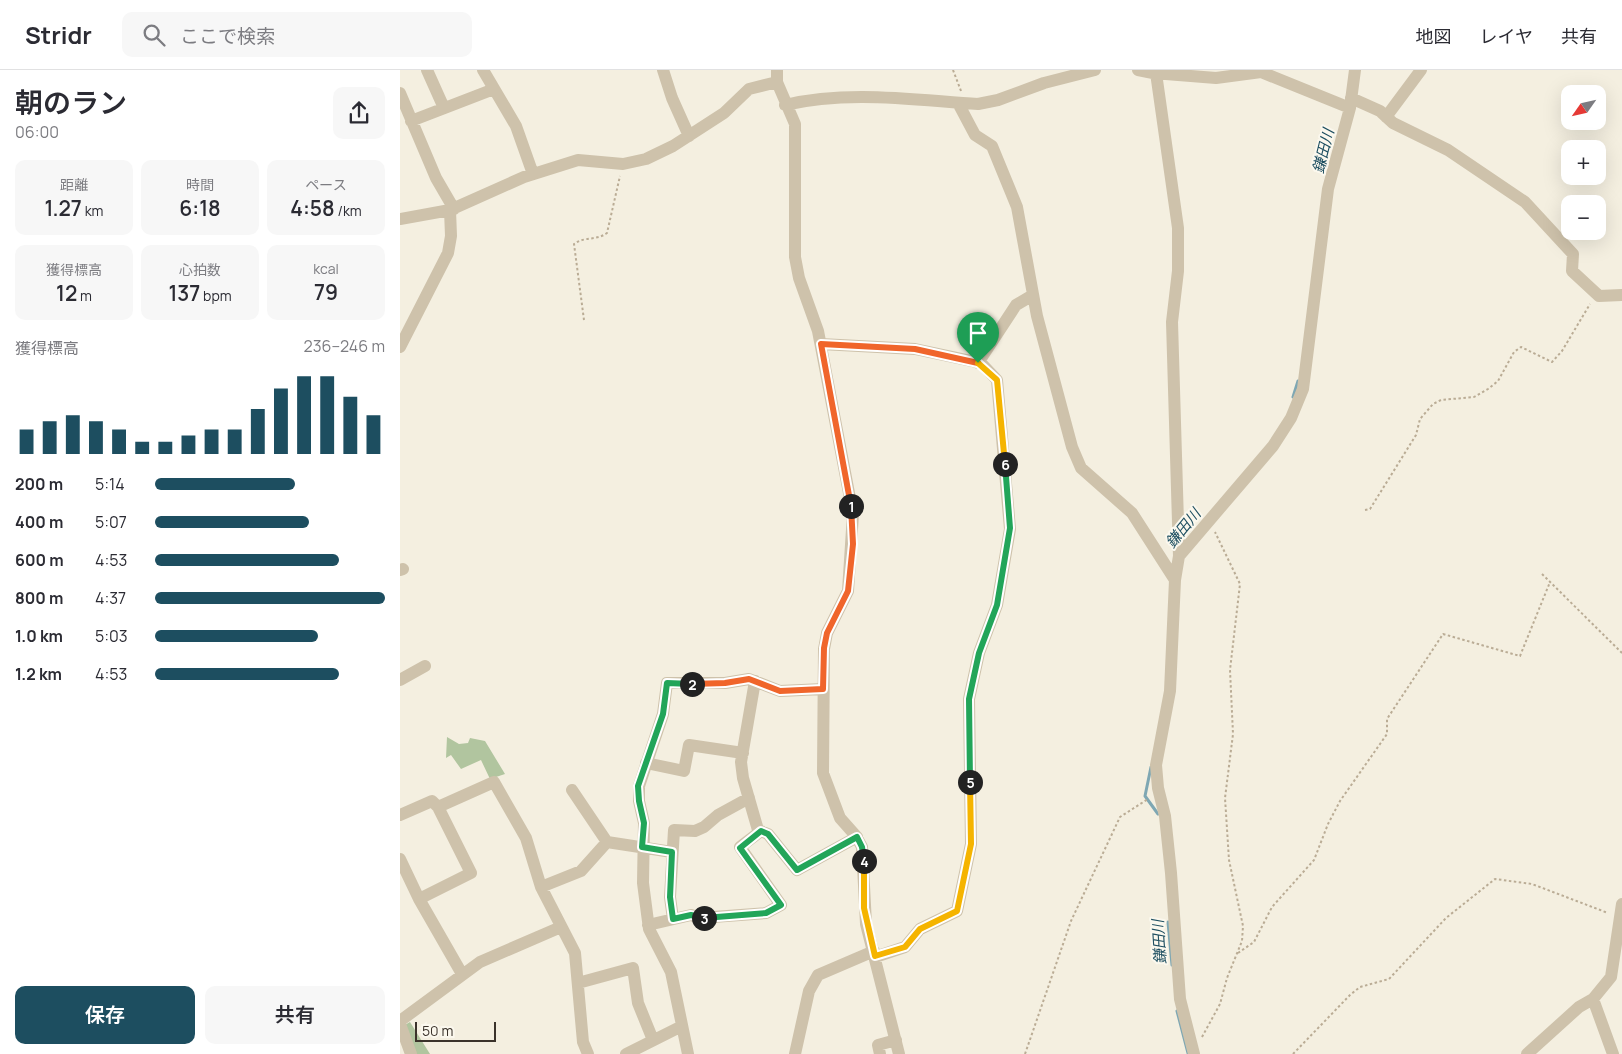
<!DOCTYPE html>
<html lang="ja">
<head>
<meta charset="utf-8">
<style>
  body { margin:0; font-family:Manrope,"Noto Sans JP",sans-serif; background:#f7f7f7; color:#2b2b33; height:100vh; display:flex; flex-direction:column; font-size:19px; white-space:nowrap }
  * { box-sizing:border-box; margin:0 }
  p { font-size:16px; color:#7c7c81 }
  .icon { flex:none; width:28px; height:28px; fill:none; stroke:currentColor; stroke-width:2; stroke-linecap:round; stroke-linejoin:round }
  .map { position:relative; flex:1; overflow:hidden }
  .sheet { display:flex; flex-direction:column; background:#fff; width:400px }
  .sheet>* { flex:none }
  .needle { width:32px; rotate:236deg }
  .fabs { position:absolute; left:1161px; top:15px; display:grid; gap:10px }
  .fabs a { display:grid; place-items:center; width:45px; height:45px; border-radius:10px; background:#fff; box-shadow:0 5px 20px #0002; font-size:25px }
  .scale { position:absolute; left:15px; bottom:12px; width:81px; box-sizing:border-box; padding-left:5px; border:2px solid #3b332b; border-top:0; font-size:14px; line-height:18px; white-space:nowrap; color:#3b332b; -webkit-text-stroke:4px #fbf8ee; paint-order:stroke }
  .pin { position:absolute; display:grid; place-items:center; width:42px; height:42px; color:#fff; margin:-51px -21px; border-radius:50% 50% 50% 0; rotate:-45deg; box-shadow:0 0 5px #0007 }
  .pin .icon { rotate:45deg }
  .km { position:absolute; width:25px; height:25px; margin:-12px; border-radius:50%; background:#222; color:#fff; font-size:14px; line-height:25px; text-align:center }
  .round { display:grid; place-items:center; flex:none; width:52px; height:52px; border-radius:10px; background:#f7f7f7 }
  .overview { display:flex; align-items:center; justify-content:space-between; height:85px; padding:0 15px }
  h1 { font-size:28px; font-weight:600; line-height:38px }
  .metrics { display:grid; grid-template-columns:repeat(3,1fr); gap:8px; height:85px; padding:5px 15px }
  .metrics div { display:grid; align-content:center; border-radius:10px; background:#f7f7f7; text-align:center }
  .metrics b { font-size:21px; font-weight:600 }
  .metrics small { font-size:14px; font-weight:400 }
  .metrics p { font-size:14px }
  .chart { height:140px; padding:10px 15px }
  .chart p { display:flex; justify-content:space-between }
  .chart svg { width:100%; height:90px; margin-top:5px; stroke:#1d4e60; stroke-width:6 }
  .button { display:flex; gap:10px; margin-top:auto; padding:10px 15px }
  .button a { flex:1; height:58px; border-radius:10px; background:#1d4e60; color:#fff; font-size:20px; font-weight:600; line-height:58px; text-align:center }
  .button a+a { background:#f7f7f7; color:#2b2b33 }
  ul { padding:0 15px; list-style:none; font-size:16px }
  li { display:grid; grid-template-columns:80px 60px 1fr; align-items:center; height:38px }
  li i { height:12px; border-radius:6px; background:#1d4e60 }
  header { display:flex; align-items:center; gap:30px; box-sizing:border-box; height:70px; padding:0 25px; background:#fff; border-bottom:1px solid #e1e1e2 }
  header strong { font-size:24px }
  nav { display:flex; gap:28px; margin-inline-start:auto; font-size:18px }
  .search { width:350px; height:45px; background:#f7f7f7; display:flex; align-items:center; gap:12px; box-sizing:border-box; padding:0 18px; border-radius:10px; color:#7c7c81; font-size:19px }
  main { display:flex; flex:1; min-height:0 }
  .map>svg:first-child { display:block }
  .green { fill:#b1c59f }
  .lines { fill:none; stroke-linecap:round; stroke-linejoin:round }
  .stream { stroke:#7ea7b3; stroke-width:3 }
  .path { stroke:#baac95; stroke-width:2; stroke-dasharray:2.5 2.5; stroke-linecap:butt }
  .minor { stroke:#cec2ab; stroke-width:12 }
  .split-1-casing { stroke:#fff; stroke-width:10 }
  .split-2-casing { stroke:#fff; stroke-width:10 }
  .split-3-casing { stroke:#fff; stroke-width:10 }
  .split-4-casing { stroke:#fff; stroke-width:10 }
  .split-5-casing { stroke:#fff; stroke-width:10 }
  .split-6-casing { stroke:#fff; stroke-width:10 }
  .split-7-casing { stroke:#fff; stroke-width:10 }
  .split-1 { stroke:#f0652b; stroke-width:6 }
  .split-2 { stroke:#f0652b; stroke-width:6 }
  .split-3 { stroke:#22a559; stroke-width:6 }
  .split-4 { stroke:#22a559; stroke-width:6 }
  .split-5 { stroke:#f5b400; stroke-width:6 }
  .split-6 { stroke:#22a559; stroke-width:6 }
  .split-7 { stroke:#f5b400; stroke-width:6 }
  .labels { text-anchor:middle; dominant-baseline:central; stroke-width:4; stroke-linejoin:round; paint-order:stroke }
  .water-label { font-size:15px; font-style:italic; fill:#1d4e60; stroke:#fbf8ee }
</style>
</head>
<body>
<header>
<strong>Stridr</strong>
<div class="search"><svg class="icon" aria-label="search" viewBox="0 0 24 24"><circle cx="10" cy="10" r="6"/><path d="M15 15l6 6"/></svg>ここで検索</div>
<nav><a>地図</a><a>レイヤ</a><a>共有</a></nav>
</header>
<main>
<section class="sheet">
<div class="overview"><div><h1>朝のラン</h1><p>06:00</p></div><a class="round"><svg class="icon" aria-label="share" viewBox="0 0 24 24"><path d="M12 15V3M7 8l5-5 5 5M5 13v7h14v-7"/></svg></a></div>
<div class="metrics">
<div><p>距離</p><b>1.27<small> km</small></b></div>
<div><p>時間</p><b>6:18</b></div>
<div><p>ペース</p><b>4:58<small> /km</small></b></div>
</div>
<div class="metrics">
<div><p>獲得標高</p><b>12<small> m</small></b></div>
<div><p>心拍数</p><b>137<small> bpm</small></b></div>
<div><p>kcal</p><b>79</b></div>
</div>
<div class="chart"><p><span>獲得標高</span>236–246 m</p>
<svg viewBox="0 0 160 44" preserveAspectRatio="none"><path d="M5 44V32M15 44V28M25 44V25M35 44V28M45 44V32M55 44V38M65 44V38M75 44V35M85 44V32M95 44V32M105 44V22M115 44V12M125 44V6M135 44V6M145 44V16M155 44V25"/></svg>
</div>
<ul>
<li><b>200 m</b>5:14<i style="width:61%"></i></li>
<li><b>400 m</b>5:07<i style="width:67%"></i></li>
<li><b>600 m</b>4:53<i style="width:80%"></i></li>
<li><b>800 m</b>4:37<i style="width:100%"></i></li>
<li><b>1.0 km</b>5:03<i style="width:71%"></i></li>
<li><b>1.2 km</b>4:53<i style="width:80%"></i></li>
</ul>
<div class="button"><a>保存</a><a>共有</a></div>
</section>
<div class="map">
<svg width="1222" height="984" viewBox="0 0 1222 984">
  <rect width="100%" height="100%" fill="#f4efe0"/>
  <!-- green -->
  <path class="green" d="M47,667L59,674L68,673L70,668L85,671L105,704L90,709L81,690L61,699L51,685L46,688Z
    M10,952L30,984H13L3,956Z"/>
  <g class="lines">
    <!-- stream -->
    <path class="stream" d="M893,327L898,311
      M751,697L745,726L758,744
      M768,852L772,895
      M777,941L788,983"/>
    <!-- path -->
    <path class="path" d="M553,0L561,21
      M184,250L174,174C185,166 196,171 207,163L220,106
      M965,440L970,439L1016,365L1020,349L1033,334L1041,330L1074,327L1088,319L1098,311L1114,282L1121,277L1152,292L1162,281L1190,234
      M1142,504L1222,583
      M838,883L854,872L872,837L914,790L928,754L940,731L987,664V649L1043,564L1120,586L1150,512
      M802,967L820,934L827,908L842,871L843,856L829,790L825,728L833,664L830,600L840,514L815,462
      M625,984L671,851L720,747L748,729
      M893,984L950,925L960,917L989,909L1046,848L1095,809L1132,814L1208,843"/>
    <!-- minor -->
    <path class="minor" d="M27,0L44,38
      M83,0L116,56L133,104
      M263,0L272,28L289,66
      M377,0V12L395,54V187L399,208L418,261L453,444L448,521L427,563L424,579L423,703L440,748L456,766L462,777L466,854L499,984
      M738,0L753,3L816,8L861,2L950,38
      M756,3L778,158V201L772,252L779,486
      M0,23L36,108L54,139
      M951,28L980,41L993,53L1048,80L1125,132L1173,184L1172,201L1199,226L1222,225
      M558,33L575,65L592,76L617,137L637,246L672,377L681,398L732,443L775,510
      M385,35C448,20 514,30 578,34L598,30L644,13L695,0
      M986,47L1021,0
      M11,51L94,19
      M0,149L50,140L124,107L178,90L223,94L246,89L273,76L324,43L349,19L377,12
      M421,274L515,279L581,293L597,310L610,459L597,535L579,583L569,629L571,774L557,841L520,859L505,877L475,887
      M0,277L48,183L51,166L50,140
      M578,293L616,235L633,225
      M0,500L3,499
      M0,610L25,596
      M355,611L341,692L343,708L358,760L368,764L397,800L457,767
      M246,693L284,701L289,675L343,683
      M172,720L207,772
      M38,737L94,712L126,768L141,817L175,883L183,972L188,984
      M0,745L32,731L38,737L71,803L19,829
      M0,789L19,829L62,904
      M141,817L181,801L207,772L272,782
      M273,849L270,827L274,760L295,761L304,757L318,745L349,728
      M248,855L291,845L300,848L366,843L381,835L340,777L361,761
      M178,913L233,898L238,933L253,970
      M1193,929L1213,984
      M0,951L80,892L161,857
      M0,954L11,984
      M226,984L282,956
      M288,984L271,902L249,859L243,813L244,753L239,731V716L263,644L267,613H325L349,609L380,621L423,619
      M395,984L409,921L418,905L474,881
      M480,984L478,975L496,970
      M794,984L780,929L771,803L765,746L758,718L756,695L770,621L775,510L779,486L873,376L891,348L903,319L928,119L950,38L955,0
      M1127,984L1179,937L1193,929L1211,907L1222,834"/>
  </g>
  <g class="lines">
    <!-- split-1 casing -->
    <g class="split-1-casing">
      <path id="split-1" d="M451,436L421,274L515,279L578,293"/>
    </g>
    <!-- split-2 casing -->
    <g class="split-2-casing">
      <path id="split-2" d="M292,614L325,613L349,609L380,621L423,619L424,578L427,563L448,521L453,474L451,436"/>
    </g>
    <!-- split-3 casing -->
    <g class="split-3-casing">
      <path id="split-3" d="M292,614L267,613L263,644L238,716L239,731L244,753L242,777L272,782L270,827L273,849L291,845L304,848"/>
    </g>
    <!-- split-4 casing -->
    <g class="split-4-casing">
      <path id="split-4" d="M304,848L366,843L381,835L340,778L361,761L368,764L397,800L457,767L462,777L464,791"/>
    </g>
    <!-- split-5 casing -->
    <g class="split-5-casing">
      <path id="split-5" d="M464,791V838L475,886L505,877L520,859L557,841L571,774L570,712"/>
    </g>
    <!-- split-6 casing -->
    <g class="split-6-casing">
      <path id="split-6" d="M570,712L569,629L579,583L597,535L610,458L605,394"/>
    </g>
    <!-- split-7 casing -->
    <g class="split-7-casing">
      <path id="split-7" d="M578,293L597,310L605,394"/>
    </g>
    <!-- split-1 -->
    <use href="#split-1" class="split-1"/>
    <!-- split-2 -->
    <use href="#split-2" class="split-2"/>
    <!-- split-3 -->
    <use href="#split-3" class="split-3"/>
    <!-- split-4 -->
    <use href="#split-4" class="split-4"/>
    <!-- split-5 -->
    <use href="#split-5" class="split-5"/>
    <!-- split-6 -->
    <use href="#split-6" class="split-6"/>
    <!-- split-7 -->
    <use href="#split-7" class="split-7"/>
  </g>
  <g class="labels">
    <!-- water labels -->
    <g class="water-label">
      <text transform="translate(923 81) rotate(-76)">鎌田川</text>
      <text transform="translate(783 458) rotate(-51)">鎌田川</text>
      <text transform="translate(759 872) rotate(-94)">鎌田川</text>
    </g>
  </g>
</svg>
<div class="fabs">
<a><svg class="needle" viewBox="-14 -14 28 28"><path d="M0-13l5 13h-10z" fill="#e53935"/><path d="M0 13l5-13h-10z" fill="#7c7c81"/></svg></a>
<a>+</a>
<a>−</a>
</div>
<div class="scale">50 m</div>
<div class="pin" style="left:578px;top:293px;background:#1e9e55"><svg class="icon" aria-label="arrive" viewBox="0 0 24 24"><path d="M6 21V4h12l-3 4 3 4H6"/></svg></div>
<b class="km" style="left:451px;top:436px">1</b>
<b class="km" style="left:292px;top:614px">2</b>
<b class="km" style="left:304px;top:848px">3</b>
<b class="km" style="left:464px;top:791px">4</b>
<b class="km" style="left:570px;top:712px">5</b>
<b class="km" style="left:605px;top:394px">6</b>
</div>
</main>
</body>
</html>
